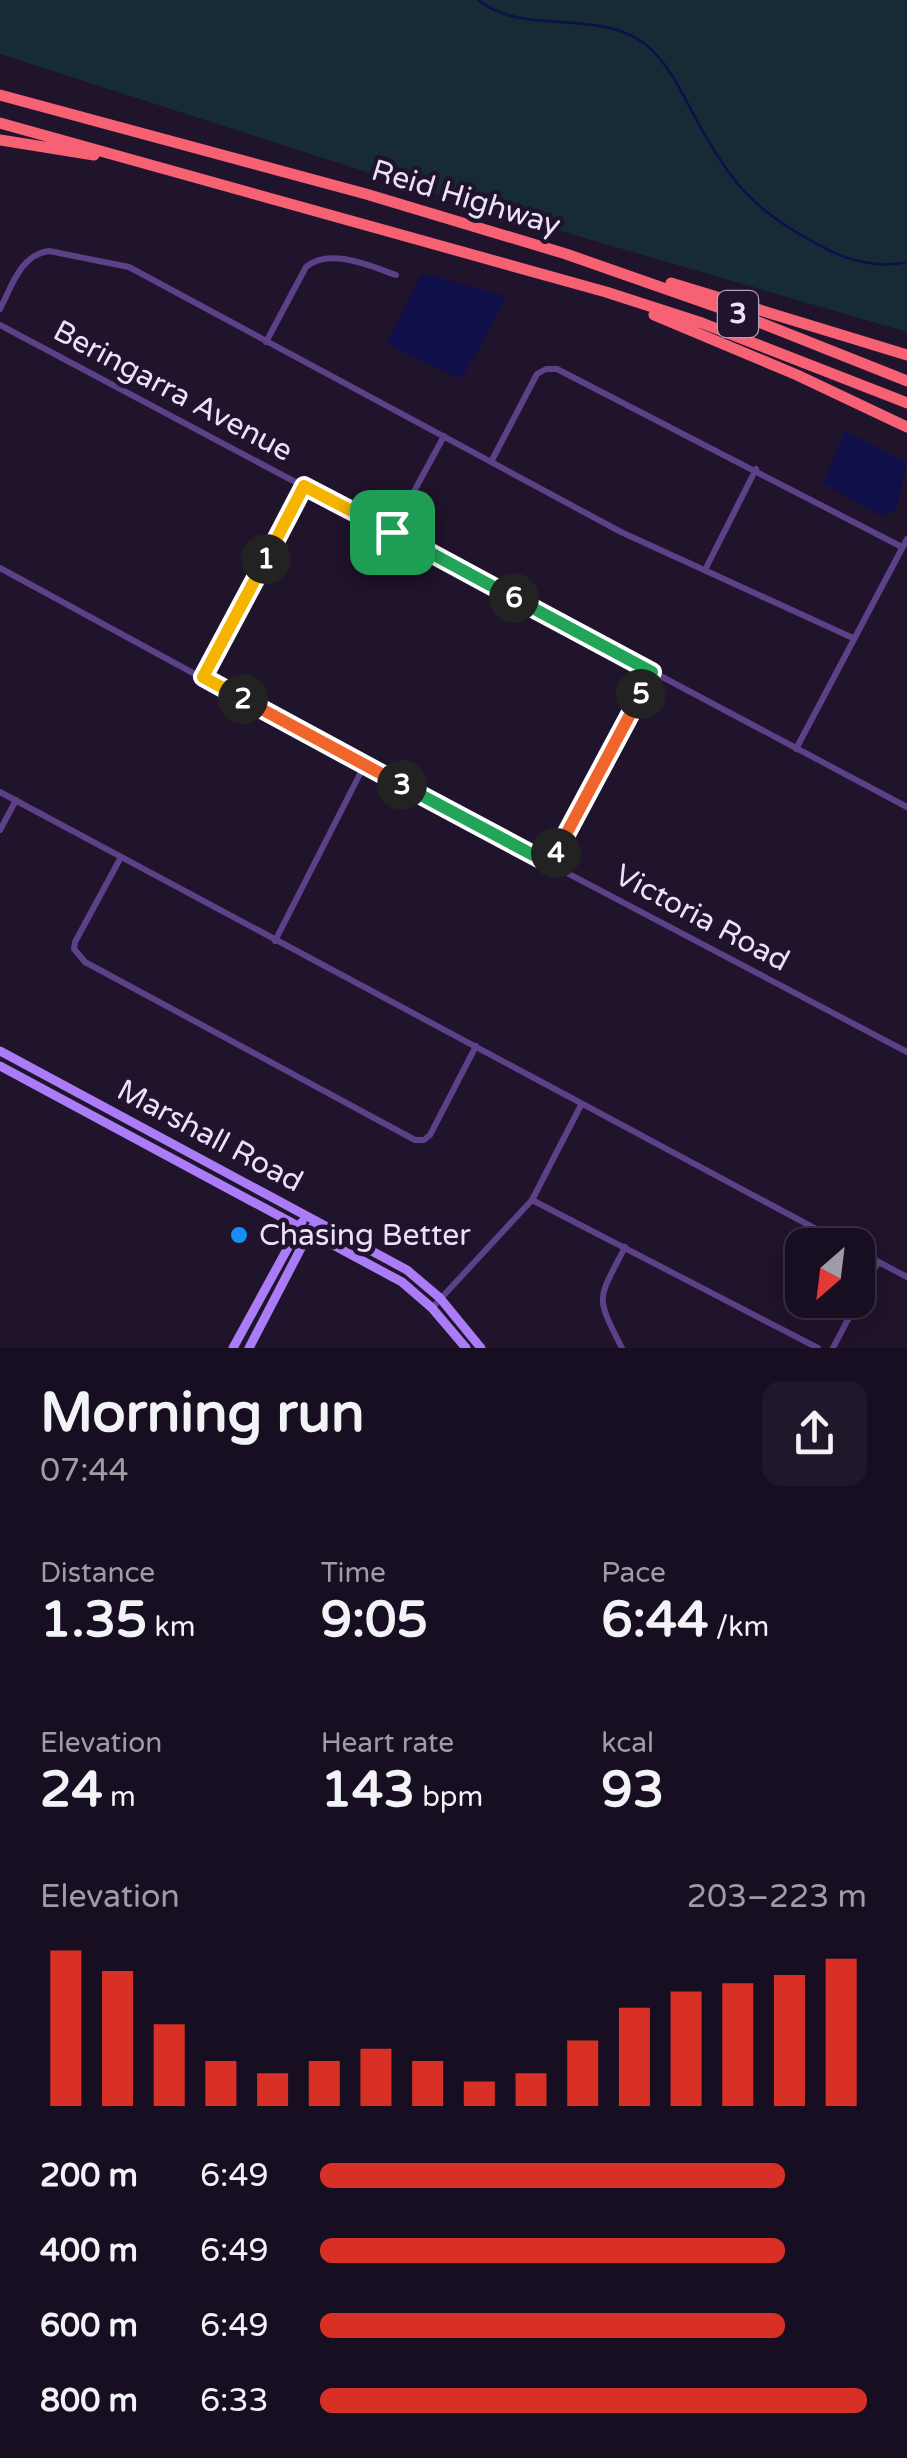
<!DOCTYPE html>
<html lang="en">
<head>
<meta charset="utf-8">
<style>
  body { margin:0; font-family:"Varela Round",sans-serif; background:#21172a; color:#f1f3f6; height:100vh; display:flex; flex-direction:column; font-size:38px; white-space:nowrap }
  * { box-sizing:border-box; margin:0 }
  p { font-size:32px; color:#9f9ca5 }
  .icon { flex:none; width:55px; height:55px; fill:none; stroke:currentColor; stroke-width:2; stroke-linecap:round; stroke-linejoin:round }
  .map { position:relative; height:1348px; overflow:hidden }
  .drawer { display:flex; flex-direction:column; background:#180e21; flex:1 }
  .drawer>* { flex:none }
  .needle { width:65px; rotate:208deg }
  .fabs { position:absolute; left:785px; top:1228px; display:grid; gap:20px }
  .fabs a { display:grid; place-items:center; width:90px; height:90px; border-radius:20px; background:#180e21; box-shadow:0 10px 40px #0002,0 0 0 2px #362e3f; font-size:50px }
  .pin { position:absolute; display:grid; place-items:center; width:85px; height:85px; color:#fff; margin:-42px; border-radius:20px; box-shadow:0 5px 15px #0006 }
  .km { position:absolute; width:50px; height:50px; margin:-25px; border-radius:50%; background:#222; color:#fff; font-size:28px; line-height:50px; text-align:center }
  .round { display:grid; place-items:center; flex:none; width:105px; height:105px; border-radius:20px; background:#21172a }
  .headline { display:flex; align-items:center; justify-content:space-between; height:170px; padding:0 40px }
  h1 { font-size:55px; font-weight:700; line-height:75px }
  .figures { display:grid; grid-template-columns:repeat(3,1fr); gap:15px; height:170px; padding:10px 40px }
  .figures div { display:grid; align-content:center }
  .figures b { font-size:50px; font-weight:700 }
  .figures small { font-size:28px; font-weight:400 }
  .figures p { font-size:28px }
  .chart { height:280px; padding:20px 40px }
  .chart p { display:flex; justify-content:space-between }
  .chart svg { width:100%; height:180px; margin-top:10px; stroke:#d93025; stroke-width:6 }
  ul { padding:0 40px; list-style:none; font-size:32px }
  li { display:grid; grid-template-columns:160px 120px 1fr; align-items:center; height:75px }
  li i { height:25px; border-radius:12px; background:#d93025 }
  .map>svg:first-child { display:block }
  .green { fill:#162b35 }
  .water { fill:#0f0f49 }
  .lines { fill:none; stroke-linecap:round; stroke-linejoin:round }
  .stream { stroke:#0f0f49; stroke-width:2.5 }
  .street { stroke:#5d4188; stroke-width:6 }
  .secondary { stroke:#ab7cf8; stroke-width:9 }
  .highway { stroke:#f66174; stroke-width:11 }
  .split-1-casing { stroke:#fff; stroke-width:20 }
  .split-2-casing { stroke:#fff; stroke-width:20 }
  .split-3-casing { stroke:#fff; stroke-width:20 }
  .split-4-casing { stroke:#fff; stroke-width:20 }
  .split-5-casing { stroke:#fff; stroke-width:20 }
  .split-6-casing { stroke:#fff; stroke-width:20 }
  .split-7-casing { stroke:#fff; stroke-width:20 }
  .split-1 { stroke:#f5b400; stroke-width:12 }
  .split-2 { stroke:#f5b400; stroke-width:12 }
  .split-3 { stroke:#f0652b; stroke-width:12 }
  .split-4 { stroke:#22a559; stroke-width:12 }
  .split-5 { stroke:#f0652b; stroke-width:12 }
  .split-6 { stroke:#22a559; stroke-width:12 }
  .split-7 { stroke:#22a559; stroke-width:12 }
  .poi-dot { fill:#168ef2; stroke:#20132c; stroke-width:4 }
  .labels { text-anchor:middle; dominant-baseline:central; stroke-width:9; stroke-linejoin:round; paint-order:stroke }
  .shield { fill:#20132c; stroke:#b0a2be; stroke-width:2.5 }
  .shield-label { font-size:28px; font-weight:bold; fill:#ede0fd }
  .street-label { font-size:30px; fill:#ede0fd; stroke:#20132c }
  .poi-label { font-size:30px; fill:#ede0fd; stroke:#20132c; text-anchor:start }
</style>
</head>
<body>
<div class="map">
<svg width="907" height="1348" viewBox="0 0 907 1348">
  <rect width="100%" height="100%" fill="#20132c"/>
  <!-- green -->
  <path class="green" d="M0,0H907V332L444,197L0,54Z"/>
  <!-- water -->
  <path class="water" d="M429,275L504,296L503,304L465,373L459,378L389,345L388,341L420,277Z
    M845,431L907,463L896,510L881,516L823,483Z"/>
  <g class="lines">
    <!-- stream -->
    <path class="stream" d="M478,0C527,39 604,4 652,50C672,70 684,97 697,121C733,185 753,210 819,245C845,260 877,269 907,262"/>
    <!-- street -->
    <path class="street" d="M0,309C12,286 20,255 49,251L129,267L621,532L853,638
      M0,325L907,807
      M266,342L306,267C329,247 370,266 396,275
      M491,462L537,374L546,369H557L902,547
      M392,532L444,436
      M0,568L364,766L907,1052
      M705,570L756,469
      M203,677L304,486
      M796,749L907,539
      M0,792L846,1245
      M0,830L16,800
      M121,857L75,942L74,949L85,962L415,1140H424L430,1135L476,1046
      M550,864L652,672
      M275,941L364,766
      M532,1200L818,1348
      M858,1251L907,1277
      M432,1308L532,1200L581,1105
      M622,1348C594,1293 598,1301 625,1247
      M833,1348L878,1262"/>
    <!-- secondary -->
    <path class="secondary" d="M0,1051L407,1270L440,1298L481,1348
      M0,1066L402,1282L432,1308L466,1348
      M233,1348L302,1222
      M249,1348L312,1227"/>
    <!-- highway -->
    <path class="highway" d="M0,95L366,194L566,254L746,317L907,381
      M0,123L606,292L702,323L907,403
      M0,140L94,155
      M671,283L907,355
      M654,315L797,375L907,427"/>
  </g>
  <g class="lines">
    <!-- split-1 casing -->
    <g class="split-1-casing">
      <path id="split-1" d="M266,559L304,486L392,532"/>
    </g>
    <!-- split-2 casing -->
    <g class="split-2-casing">
      <path id="split-2" d="M243,699L203,677L266,559"/>
    </g>
    <!-- split-3 casing -->
    <g class="split-3-casing">
      <path id="split-3" d="M243,699L402,785"/>
    </g>
    <!-- split-4 casing -->
    <g class="split-4-casing">
      <path id="split-4" d="M402,785L550,864L556,853"/>
    </g>
    <!-- split-5 casing -->
    <g class="split-5-casing">
      <path id="split-5" d="M556,853L641,694"/>
    </g>
    <!-- split-6 casing -->
    <g class="split-6-casing">
      <path id="split-6" d="M514,598L652,672L641,694"/>
    </g>
    <!-- split-7 casing -->
    <g class="split-7-casing">
      <path id="split-7" d="M392,532L514,598"/>
    </g>
    <!-- split-1 -->
    <use href="#split-1" class="split-1"/>
    <!-- split-2 -->
    <use href="#split-2" class="split-2"/>
    <!-- split-3 -->
    <use href="#split-3" class="split-3"/>
    <!-- split-4 -->
    <use href="#split-4" class="split-4"/>
    <!-- split-5 -->
    <use href="#split-5" class="split-5"/>
    <!-- split-6 -->
    <use href="#split-6" class="split-6"/>
    <!-- split-7 -->
    <use href="#split-7" class="split-7"/>
  </g>
  <!-- markers -->
  <circle class="poi-dot" cx="239" cy="1235" r="10"/>
  <g class="labels">
    <!-- shield labels -->
    <rect class="shield" x="718" y="291" width="40" height="46" rx="8"/>
    <g class="shield-label">
      <text x="738" y="314">3</text>
    </g>
    <!-- street labels -->
    <g class="street-label">
      <text transform="translate(466 198) rotate(17)">Reid Highway</text>
      <text transform="translate(173 391) rotate(28)">Beringarra Avenue</text>
      <text transform="translate(702 918) rotate(28)">Victoria Road</text>
      <text transform="translate(210 1136) rotate(28)">Marshall Road</text>
    </g>
    <!-- poi labels -->
    <g class="poi-label">
      <text x="259" y="1235">Chasing Better</text>
    </g>
  </g>
</svg>
<div class="fabs">
<a><svg class="needle" viewBox="-14 -14 28 28"><path d="M0-13l5 13h-10z" fill="#e53935"/><path d="M0 13l5-13h-10z" fill="#9f9ca5"/></svg></a>
</div>
<div class="pin" style="left:392px;top:532px;background:#1e9e55"><svg class="icon" aria-label="arrive" viewBox="0 0 24 24"><path d="M6 21V4h12l-3 4 3 4H6"/></svg></div>
<b class="km" style="left:266px;top:559px">1</b>
<b class="km" style="left:243px;top:699px">2</b>
<b class="km" style="left:402px;top:785px">3</b>
<b class="km" style="left:556px;top:853px">4</b>
<b class="km" style="left:641px;top:694px">5</b>
<b class="km" style="left:514px;top:598px">6</b>
</div>
<section class="drawer">
<div class="headline"><div><h1>Morning run</h1><p>07:44</p></div><a class="round"><svg class="icon" aria-label="share" viewBox="0 0 24 24"><path d="M12 15V3M7 8l5-5 5 5M5 13v7h14v-7"/></svg></a></div>
<div class="figures">
<div><p>Distance</p><b>1.35<small> km</small></b></div>
<div><p>Time</p><b>9:05</b></div>
<div><p>Pace</p><b>6:44<small> /km</small></b></div>
</div>
<div class="figures">
<div><p>Elevation</p><b>24<small> m</small></b></div>
<div><p>Heart rate</p><b>143<small> bpm</small></b></div>
<div><p>kcal</p><b>93</b></div>
</div>
<div class="chart"><p><span>Elevation</span>203–223 m</p>
<svg viewBox="0 0 160 44" preserveAspectRatio="none"><path d="M5 44V6M15 44V11M25 44V24M35 44V33M45 44V36M55 44V33M65 44V30M75 44V33M85 44V38M95 44V36M105 44V28M115 44V20M125 44V16M135 44V14M145 44V12M155 44V8"/></svg>
</div>
<ul>
<li><b>200 m</b>6:49<i style="width:85%"></i></li>
<li><b>400 m</b>6:49<i style="width:85%"></i></li>
<li><b>600 m</b>6:49<i style="width:85%"></i></li>
<li><b>800 m</b>6:33<i style="width:100%"></i></li>
</ul>
</section>
</body>
</html>
